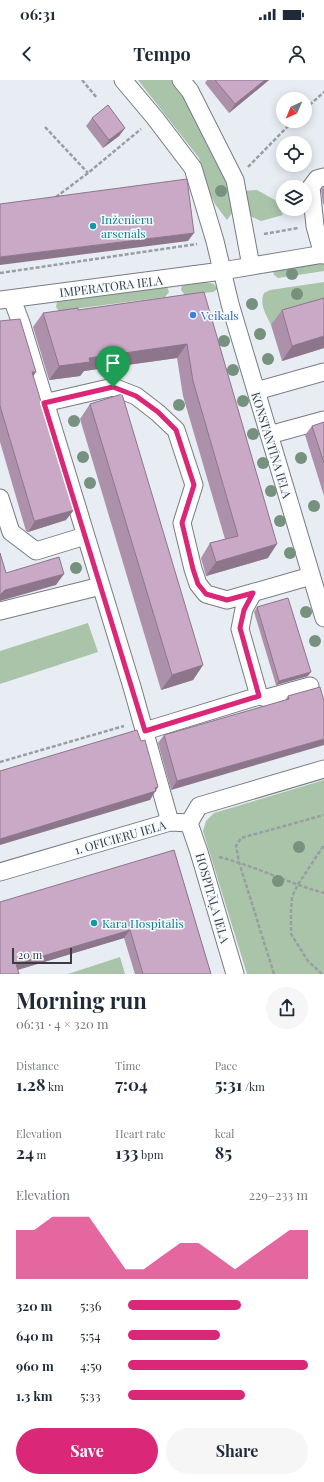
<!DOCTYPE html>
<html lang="en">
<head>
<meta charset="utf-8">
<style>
  body { margin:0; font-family:"Playfair Display",serif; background:#f6f6f7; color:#1f2937; height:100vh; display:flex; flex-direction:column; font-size:15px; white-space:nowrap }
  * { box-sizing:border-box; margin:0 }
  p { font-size:13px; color:#747a83 }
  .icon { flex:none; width:22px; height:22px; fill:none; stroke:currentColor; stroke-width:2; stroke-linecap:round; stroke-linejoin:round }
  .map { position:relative; height:894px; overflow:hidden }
  .sheet { display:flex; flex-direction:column; background:#fff; flex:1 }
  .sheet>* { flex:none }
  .needle { width:26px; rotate:224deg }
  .fabs { position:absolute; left:276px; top:12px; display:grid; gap:8px }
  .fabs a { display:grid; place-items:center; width:36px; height:36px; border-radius:50%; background:#fff; box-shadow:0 2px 10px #0003; font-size:20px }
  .scale { position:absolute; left:12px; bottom:10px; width:60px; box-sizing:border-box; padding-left:4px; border:2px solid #3a3d3f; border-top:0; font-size:11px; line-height:14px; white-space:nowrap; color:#3a3d3f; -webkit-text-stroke:3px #f5faff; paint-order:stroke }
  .pin { position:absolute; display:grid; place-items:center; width:34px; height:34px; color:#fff; margin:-41px -17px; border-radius:50% 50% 50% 0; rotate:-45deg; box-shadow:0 0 4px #0007 }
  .pin .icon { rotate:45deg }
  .round { display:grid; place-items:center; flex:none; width:42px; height:42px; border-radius:21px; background:#f6f6f7 }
  .summary { display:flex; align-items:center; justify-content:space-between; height:68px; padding:0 16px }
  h1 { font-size:22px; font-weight:700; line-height:30px }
  .stats { display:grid; grid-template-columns:repeat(3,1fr); gap:6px; height:68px; padding:4px 16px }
  .stats div { display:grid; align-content:center }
  .stats b { font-size:17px; font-weight:700 }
  .stats small { font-size:11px; font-weight:400 }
  .stats p { font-size:11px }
  .chart { height:112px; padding:8px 16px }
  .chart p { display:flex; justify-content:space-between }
  .chart svg { width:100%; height:72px; margin-top:4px; fill:#db2777; opacity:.7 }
  .primary-button { display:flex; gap:8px; margin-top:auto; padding:8px 16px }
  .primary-button a { flex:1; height:46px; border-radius:24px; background:#db2777; color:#fff; font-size:16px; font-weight:700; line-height:46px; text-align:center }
  .primary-button a+a { background:#f6f6f7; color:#1f2937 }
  ul { padding:0 16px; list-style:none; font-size:13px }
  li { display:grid; grid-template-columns:64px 48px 1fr; align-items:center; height:30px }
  li i { height:10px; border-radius:5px; background:#db2777 }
  .status { display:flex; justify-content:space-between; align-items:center; height:28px; padding:0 20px; background:#fff; direction:ltr }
  .status svg { height:11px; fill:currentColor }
  header { display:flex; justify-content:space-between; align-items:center; height:52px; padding:0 16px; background:#fff; font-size:18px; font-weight:700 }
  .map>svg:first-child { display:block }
  .green { fill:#a9c4a9 }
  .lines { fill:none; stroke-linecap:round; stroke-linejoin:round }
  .minor-casing { stroke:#777c82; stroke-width:19 }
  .path { stroke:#999ea2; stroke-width:2.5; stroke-dasharray:4 2; stroke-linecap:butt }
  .minor { stroke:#fff; stroke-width:17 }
  .tree { fill:#76927e }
  .wall { fill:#ad91aa }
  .shaded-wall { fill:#8d768b }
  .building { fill:#c9a9c6; stroke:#8d768b }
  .route-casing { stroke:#fff; stroke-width:8 }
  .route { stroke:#db2777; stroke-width:5 }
  .culture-dot { fill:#0f9aa8; stroke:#f5faff; stroke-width:1.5 }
  .shop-dot { fill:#3f7fe0; stroke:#f5faff; stroke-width:1.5 }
  .labels { text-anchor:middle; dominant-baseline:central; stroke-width:3; stroke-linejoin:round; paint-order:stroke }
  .culture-label { font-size:12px; fill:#0d838f; stroke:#f5faff; text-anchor:start }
  .street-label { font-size:12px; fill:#3a3d3f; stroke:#f5faff }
  .shop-label { font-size:12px; fill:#366cbe; stroke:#f5faff; text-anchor:start }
</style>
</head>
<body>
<div class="status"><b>06:31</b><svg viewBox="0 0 49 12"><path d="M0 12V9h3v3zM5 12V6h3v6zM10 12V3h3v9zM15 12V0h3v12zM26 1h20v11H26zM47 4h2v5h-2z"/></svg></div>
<header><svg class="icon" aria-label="back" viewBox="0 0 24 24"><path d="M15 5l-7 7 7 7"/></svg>Tempo<svg class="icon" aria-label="person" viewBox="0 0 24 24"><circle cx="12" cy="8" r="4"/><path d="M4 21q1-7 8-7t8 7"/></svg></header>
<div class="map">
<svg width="324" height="894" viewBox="0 0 324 894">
  <rect width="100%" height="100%" fill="#e7edf3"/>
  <!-- green -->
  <path class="green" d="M138,0H172L185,15L222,85L235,129L227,140L215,124L206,105L199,78Z
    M257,110L275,120L283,135L261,141L246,134L242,111Z
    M324,184V191L278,198L274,195L273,191Z
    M206,202L214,204L218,209L213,212L185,215L181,210L182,205Z
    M324,202V230L271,245C266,234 259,225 264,213L270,210Z
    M167,207L169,212L165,217L59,231L56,227L57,222Z
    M88,543L98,572L0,604V571Z
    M324,700V894H247L203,751L206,741L214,733Z
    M120,877L125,894H68Z"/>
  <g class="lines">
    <!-- minor casing -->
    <g class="minor-casing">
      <path id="minor" d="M123,0L155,38L193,88L215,161L230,224L324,538
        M181,0L190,11L235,100L251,186
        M323,175L315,146L311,107L317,99L324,97
        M12,219L21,243L132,607L170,742
        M0,220L222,191L324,174
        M256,311L324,292
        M44,323L113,307L136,316L158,333L176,350L194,405L182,443L193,489L198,504L206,514L227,520L311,496
        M269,355L324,340
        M0,418L11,452L36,471L85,456
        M0,531L101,506
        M259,616L267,618L310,606
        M145,651L259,616L240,549L244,529L253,513
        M189,743L199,772L235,894
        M0,792L170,742L189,743L199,726L324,689"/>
    </g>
    <!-- path -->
    <path class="path" d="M82,0L97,18
      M305,29L324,12
      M45,47L88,93
      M248,87L293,41
      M56,117L88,93L141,49
      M264,154L298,148
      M0,193L197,164
      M0,682L124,646
      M219,777C255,786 288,803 324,813
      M274,894L239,782L236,766L241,758L324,735
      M322,894L308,881L291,854V831L292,817L297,806L324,765"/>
    <!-- minor -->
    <use href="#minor" class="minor"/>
  </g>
  <!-- trees -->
  <g class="tree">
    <circle cx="221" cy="111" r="6"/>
    <circle cx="292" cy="194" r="6"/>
    <circle cx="297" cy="214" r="6"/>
    <circle cx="252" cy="224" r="6"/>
    <circle cx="260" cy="254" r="6"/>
    <circle cx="224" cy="261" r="6"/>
    <circle cx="268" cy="279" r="6"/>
    <circle cx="233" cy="290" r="6"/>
    <circle cx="243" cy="321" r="6"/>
    <circle cx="179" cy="325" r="6"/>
    <circle cx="74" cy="341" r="6"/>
    <circle cx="253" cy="354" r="6"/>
    <circle cx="83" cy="377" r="6"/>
    <circle cx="301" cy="378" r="6"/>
    <circle cx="263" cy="383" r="6"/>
    <circle cx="90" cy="403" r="6"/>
    <circle cx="271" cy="411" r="6"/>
    <circle cx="314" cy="426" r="6"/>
    <circle cx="280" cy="441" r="6"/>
    <circle cx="290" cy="473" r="6"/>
    <circle cx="76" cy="488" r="6"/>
    <circle cx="306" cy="532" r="6"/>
    <circle cx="315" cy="561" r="6"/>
    <circle cx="299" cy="767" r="6"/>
    <circle cx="278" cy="801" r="6"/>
  </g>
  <!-- wall -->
  <path class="wall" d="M207,0H269L229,33L205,3Z
    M92,38L125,48L119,56L103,68L86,46Z
    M324,106V124H323L321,110Z
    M204,212L268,478L206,496L201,478L210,463L225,459L183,316L177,278L84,291L80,296L49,300L33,247L43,233L78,230Z
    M324,218V268L282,281L271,245L282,230Z
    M0,241L33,297L66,440L28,452L26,451L0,362Z
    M90,324L203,585L193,600L161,610L80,339Z
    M324,342V416L305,355L312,346Z
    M257,527L308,596L276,605L254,532Z
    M320,607L171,710L158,663L164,655L285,620L288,616Z
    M174,770L211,894H135L124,858L18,890L0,894Z"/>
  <!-- shaded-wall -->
  <path class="shaded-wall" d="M265,0H269L229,33L235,24Z
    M125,48L119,56L103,68L109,60Z
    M194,153L188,161L0,185V177Z
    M324,256V268L282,281L292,266Z
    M187,264L177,278L84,291L80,296L49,300L59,286L89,278Z
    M32,292H36L29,303Z
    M74,430L66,440L28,452L35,441Z
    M277,464L268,478L206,496L216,482Z
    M64,494L56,505L0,521V515L5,510Z
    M203,585L193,600L161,610L172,595Z
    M311,592L308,596L276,605L279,601Z
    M324,659V665L171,710L177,701Z
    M158,707L150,720L0,765V759Z
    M130,850L124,858L10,892L16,884Z"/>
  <!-- building -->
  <path class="building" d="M215,0H265L235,24Z
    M108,25L125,48L109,60L92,38Z
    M187,99L194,153L0,177V124Z
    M204,212L277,464L216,482L210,463L238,456L193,301L187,264L89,278L90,282L59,286L43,233L78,228V230Z
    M324,218V256L292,266L282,230Z
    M20,239L36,292H32L74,430L35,441L34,440L0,326V241Z
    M122,314L203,585L172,595L90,324Z
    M324,342V383L312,346Z
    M0,473L6,493L59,477L64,494L5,510L0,515Z
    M288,518L311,592L279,601L257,527Z
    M320,607L324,621V659L177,701L164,655L289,619L288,616Z
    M137,650L141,661L145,660L158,707L155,708L156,711L0,759V691Z
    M174,770L211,894H143L130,850L16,884L19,894H0V822Z"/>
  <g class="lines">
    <!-- route casing -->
    <g class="route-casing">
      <path id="route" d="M113,307L136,316L158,332L176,350L194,405L182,443L193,489L198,504L206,514L227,520L253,513L244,530L240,548L259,616L145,651L44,323Z"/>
    </g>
    <!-- route -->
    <use href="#route" class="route"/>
  </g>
  <!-- markers -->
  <g class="culture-dot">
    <circle cx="93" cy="146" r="4"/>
    <circle cx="94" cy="843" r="4"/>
  </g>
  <circle class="shop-dot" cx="193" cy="235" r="4"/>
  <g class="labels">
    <!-- culture labels -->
    <g class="culture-label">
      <text x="101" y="139">Inženieru<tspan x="101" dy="14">arsenāls</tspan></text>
      <text x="102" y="843">Kara Hospitālis</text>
    </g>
    <!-- street labels -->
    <g class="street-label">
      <text transform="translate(111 206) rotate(-7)">IMPERATORA IELA</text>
      <text transform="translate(272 365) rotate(73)">KONSTANTĪNA IELA</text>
      <text transform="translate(120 757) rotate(-16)">1. OFICIERU IELA</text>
      <text transform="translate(213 818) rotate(74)">HOSPITĀĻA IELA</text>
    </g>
    <!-- shop labels -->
    <g class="shop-label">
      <text x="201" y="235">Veikals</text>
    </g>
  </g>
</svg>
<div class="fabs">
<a><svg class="needle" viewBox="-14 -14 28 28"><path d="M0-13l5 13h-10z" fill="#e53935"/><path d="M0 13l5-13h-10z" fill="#747a83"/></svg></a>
<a><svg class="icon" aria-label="locate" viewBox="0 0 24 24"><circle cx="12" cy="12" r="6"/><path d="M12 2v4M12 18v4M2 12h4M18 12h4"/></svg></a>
<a><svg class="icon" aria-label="layers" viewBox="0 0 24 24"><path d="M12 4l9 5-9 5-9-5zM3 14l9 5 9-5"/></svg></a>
</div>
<div class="scale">20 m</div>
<div class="pin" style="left:113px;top:307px;background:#1e9e55"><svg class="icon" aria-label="arrive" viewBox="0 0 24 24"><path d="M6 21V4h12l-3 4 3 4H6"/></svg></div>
</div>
<section class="sheet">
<div class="summary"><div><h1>Morning run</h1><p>06:31 · 4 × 320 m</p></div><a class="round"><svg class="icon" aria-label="share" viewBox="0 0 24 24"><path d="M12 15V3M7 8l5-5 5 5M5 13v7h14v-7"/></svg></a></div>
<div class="stats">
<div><p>Distance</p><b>1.28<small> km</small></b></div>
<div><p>Time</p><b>7:04</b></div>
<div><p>Pace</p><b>5:31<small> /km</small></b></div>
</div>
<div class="stats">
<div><p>Elevation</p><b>24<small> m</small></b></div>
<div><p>Heart rate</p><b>133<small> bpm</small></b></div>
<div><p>kcal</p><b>85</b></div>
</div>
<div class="chart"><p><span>Elevation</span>229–233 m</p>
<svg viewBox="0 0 160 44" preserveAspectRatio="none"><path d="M0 44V14L10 14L20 6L30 6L40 6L50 22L60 38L70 38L80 30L90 22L100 22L110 30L120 38L130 30L140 22L150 14L160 14V44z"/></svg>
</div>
<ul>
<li><b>320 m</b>5:36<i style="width:63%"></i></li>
<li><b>640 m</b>5:54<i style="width:51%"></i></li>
<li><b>960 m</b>4:59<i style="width:100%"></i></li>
<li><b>1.3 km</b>5:33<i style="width:65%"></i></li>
</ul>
<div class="primary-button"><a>Save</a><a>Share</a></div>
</section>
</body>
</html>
